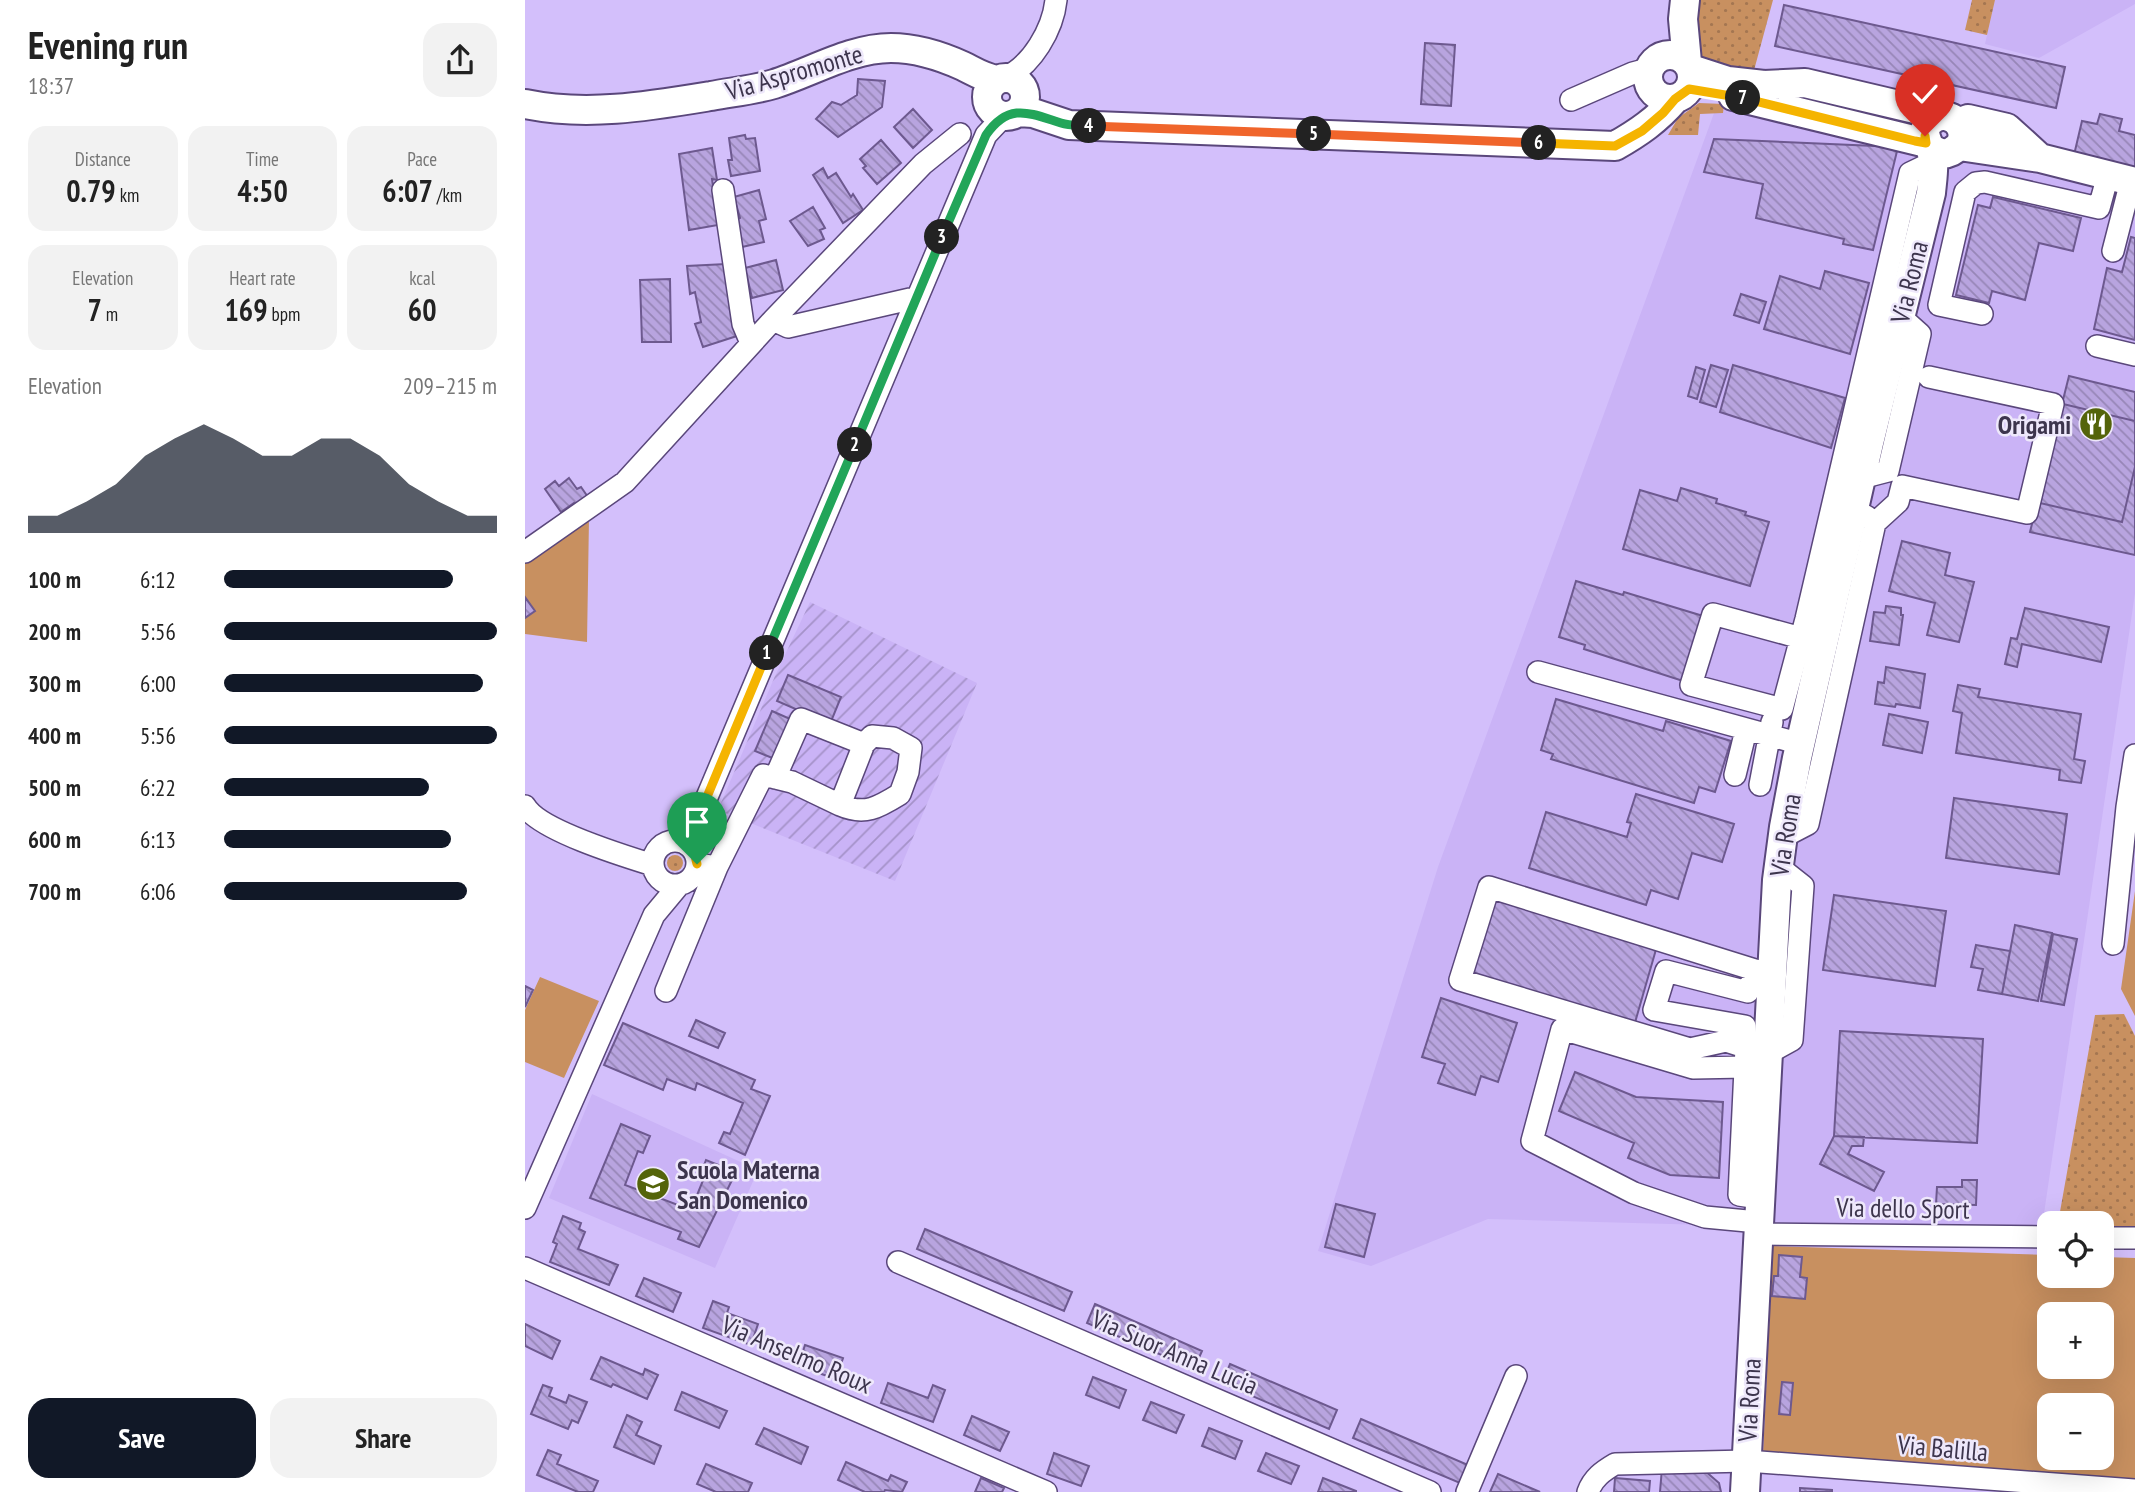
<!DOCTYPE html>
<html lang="en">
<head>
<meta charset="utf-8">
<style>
  body { margin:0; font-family:"PT Sans Narrow",sans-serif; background:#f2f2f2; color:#222; height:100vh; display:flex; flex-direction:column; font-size:26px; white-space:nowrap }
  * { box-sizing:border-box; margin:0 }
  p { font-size:23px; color:#767676 }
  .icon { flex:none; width:38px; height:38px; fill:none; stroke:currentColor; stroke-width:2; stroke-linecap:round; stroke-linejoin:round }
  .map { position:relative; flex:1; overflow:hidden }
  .sheet { display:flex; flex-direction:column; background:#fff; width:525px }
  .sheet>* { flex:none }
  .tools { position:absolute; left:1512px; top:1211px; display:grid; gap:14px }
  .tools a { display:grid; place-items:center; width:77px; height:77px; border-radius:14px; background:#fff; box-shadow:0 7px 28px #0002; font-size:35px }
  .pin { position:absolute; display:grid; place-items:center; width:60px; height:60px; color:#fff; margin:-72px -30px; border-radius:50% 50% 50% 0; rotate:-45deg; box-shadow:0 0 7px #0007 }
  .pin .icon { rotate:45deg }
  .km { position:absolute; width:35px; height:35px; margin:-18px; border-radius:50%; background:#222; color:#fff; font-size:19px; line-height:35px; text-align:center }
  .round { display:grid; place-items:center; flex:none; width:74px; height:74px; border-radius:21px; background:#f2f2f2 }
  .head { display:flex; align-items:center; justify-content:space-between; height:119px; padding:0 28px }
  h1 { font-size:38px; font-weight:700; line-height:52px }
  .figures { display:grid; grid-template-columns:repeat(3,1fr); gap:10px; height:119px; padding:7px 28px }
  .figures div { display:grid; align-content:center; border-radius:18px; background:#f2f2f2; text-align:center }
  .figures b { font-size:30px; font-weight:700 }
  .figures small { font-size:19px; font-weight:400 }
  .figures p { font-size:19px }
  .chart { height:196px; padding:14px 28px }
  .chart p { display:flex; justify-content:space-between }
  .chart svg { width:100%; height:126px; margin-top:7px; fill:#111827; opacity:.7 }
  .action { display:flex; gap:14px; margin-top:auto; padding:14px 28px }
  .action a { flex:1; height:80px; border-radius:21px; background:#111827; color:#fff; font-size:28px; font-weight:700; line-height:80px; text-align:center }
  .action a+a { background:#f2f2f2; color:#222 }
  ul { padding:0 28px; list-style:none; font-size:23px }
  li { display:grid; grid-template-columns:112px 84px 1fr; align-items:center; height:52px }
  li i { height:18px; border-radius:9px; background:#111827 }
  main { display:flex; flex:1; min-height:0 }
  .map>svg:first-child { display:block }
  .built { fill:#cab3f6 }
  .industrial { fill:url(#industrial-furrows) }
  .grass { fill:url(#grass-dots) }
  .park { fill:#c89060; fill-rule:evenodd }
  .building { fill:url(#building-back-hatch); stroke:#6d598f; stroke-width:2 }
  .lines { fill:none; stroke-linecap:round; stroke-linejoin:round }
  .minor-casing { stroke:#5a477b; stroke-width:24 }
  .major-casing { stroke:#5a477b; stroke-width:32 }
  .minor { stroke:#fff; stroke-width:21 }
  .major { stroke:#fff; stroke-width:28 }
  .split-1-casing { stroke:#fff; stroke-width:14 }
  .split-2-casing { stroke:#fff; stroke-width:14 }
  .split-3-casing { stroke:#fff; stroke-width:14 }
  .split-4-casing { stroke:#fff; stroke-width:14 }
  .split-5-casing { stroke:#fff; stroke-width:14 }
  .split-6-casing { stroke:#fff; stroke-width:14 }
  .split-7-casing { stroke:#fff; stroke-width:14 }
  .split-8-casing { stroke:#fff; stroke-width:14 }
  .split-1 { stroke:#f5b400; stroke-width:9 }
  .split-2 { stroke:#22a559; stroke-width:9 }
  .split-3 { stroke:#22a559; stroke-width:9 }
  .split-4 { stroke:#22a559; stroke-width:9 }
  .split-5 { stroke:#f0652b; stroke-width:9 }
  .split-6 { stroke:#f0652b; stroke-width:9 }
  .split-7 { stroke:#f5b400; stroke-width:9 }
  .split-8 { stroke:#f5b400; stroke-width:9 }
  .labels { text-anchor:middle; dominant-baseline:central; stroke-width:5; stroke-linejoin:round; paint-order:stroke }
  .street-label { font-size:26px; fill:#3d354d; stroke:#eee8fb }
  .poi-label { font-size:26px; font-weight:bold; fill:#3d354d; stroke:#eee8fb; text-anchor:end }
</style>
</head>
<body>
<main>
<section class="sheet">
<div class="head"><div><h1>Evening run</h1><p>18:37</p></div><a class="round"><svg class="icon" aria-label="share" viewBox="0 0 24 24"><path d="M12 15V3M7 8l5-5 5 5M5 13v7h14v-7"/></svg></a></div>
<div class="figures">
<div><p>Distance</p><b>0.79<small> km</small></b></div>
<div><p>Time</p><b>4:50</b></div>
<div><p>Pace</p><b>6:07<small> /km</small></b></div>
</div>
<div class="figures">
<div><p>Elevation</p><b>7<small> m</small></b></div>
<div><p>Heart rate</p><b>169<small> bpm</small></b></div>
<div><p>kcal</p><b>60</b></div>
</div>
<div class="chart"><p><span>Elevation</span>209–215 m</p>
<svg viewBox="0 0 160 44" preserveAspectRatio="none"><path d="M0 44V38L10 38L20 33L30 27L40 17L50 11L60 6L70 11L80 17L90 17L100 11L110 11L120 17L130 27L140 33L150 38L160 38V44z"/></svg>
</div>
<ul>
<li><b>100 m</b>6:12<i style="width:84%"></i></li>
<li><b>200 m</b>5:56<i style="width:100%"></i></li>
<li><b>300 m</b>6:00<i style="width:95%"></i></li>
<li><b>400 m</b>5:56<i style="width:100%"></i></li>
<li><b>500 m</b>6:22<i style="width:75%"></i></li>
<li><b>600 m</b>6:13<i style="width:83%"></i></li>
<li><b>700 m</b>6:06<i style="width:89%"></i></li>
</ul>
<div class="action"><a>Save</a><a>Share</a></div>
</section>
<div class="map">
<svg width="1610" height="1492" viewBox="0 0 1610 1492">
  <defs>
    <pattern id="industrial-furrows" width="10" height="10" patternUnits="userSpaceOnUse" patternTransform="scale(1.75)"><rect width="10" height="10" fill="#cab3f6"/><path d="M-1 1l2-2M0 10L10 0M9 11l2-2" fill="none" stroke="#a592c9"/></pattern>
    <pattern id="grass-dots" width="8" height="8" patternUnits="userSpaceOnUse" patternTransform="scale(1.75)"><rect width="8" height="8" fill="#c89060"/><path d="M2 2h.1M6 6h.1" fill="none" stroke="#a47651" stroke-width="1.8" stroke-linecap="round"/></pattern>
    <pattern id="building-back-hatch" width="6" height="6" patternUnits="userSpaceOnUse" patternTransform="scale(1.75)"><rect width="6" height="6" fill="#b8a4df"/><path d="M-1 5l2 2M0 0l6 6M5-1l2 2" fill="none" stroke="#9786b7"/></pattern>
  </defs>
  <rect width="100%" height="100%" fill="#d3bffb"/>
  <!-- built -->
  <path class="built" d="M1470,0H1610V4L1514,58L1460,44Z
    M1192,105L1610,196V593L1516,1234L963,1219L846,1266L793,1251L913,867Z
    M67,1094L233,1170L190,1268L24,1198Z"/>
  <!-- industrial -->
  <path class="industrial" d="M285,602L452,683L370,881L193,810L250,676Z"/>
  <!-- grass -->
  <path class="grass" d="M1174,0H1248L1228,74L1204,71L1174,58L1171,15Z
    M1447,0H1470L1462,35L1440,30Z
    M1174,103L1199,104L1198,113L1175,114L1173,135H1143L1153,118Z
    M142 863a8 8 0 1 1 16 0a8 8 0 1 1-16 0Z
    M1599,1014L1610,1036V1232H1577V1223H1533L1570,1015Z"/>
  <!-- park -->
  <path class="park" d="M64,518L62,642L0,634V561Z
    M1610,891V1016L1596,989Z
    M15,977L74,1001L39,1078L0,1062V1010Z
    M1248,1246L1524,1255V1276H1577V1257L1610,1258V1483L1238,1454ZM1524,1314H1577V1367H1524ZM1524,1405H1577V1458H1524Z"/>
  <!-- building -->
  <path class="building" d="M1259,5L1540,67L1531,108L1250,46Z
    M900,43L930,45L926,106L896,104Z
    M333,79L360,81L357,107L313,137L291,119L307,102L316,105L332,95Z
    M388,109L407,130L388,148L369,127Z
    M1575,114L1597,119L1594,131L1610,135V170L1549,155L1557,121L1572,124Z
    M220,135L221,139L230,138L235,171L206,176L203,160H207L204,138Z
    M1189,139L1373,147L1348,250L1318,244L1319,239L1231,218L1238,184L1179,172Z
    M356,140L376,163L352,184L338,168L341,166L335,159Z
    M187,148L192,180L187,179L193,225L164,230L154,154Z
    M298,168L303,178L311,173L326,197L328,194L338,210L318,223L288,175Z
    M234,190L241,219L234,221L239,242L217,247L210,220L215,218L209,197Z
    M1468,197L1556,218L1548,251L1514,243L1500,300L1467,291L1464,303L1431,295L1453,205L1465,208Z
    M288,207L300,228L295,230L299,239L283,246L265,221Z
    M1606,237L1610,238V340L1569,329L1582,268L1597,272Z
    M251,260L258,290L227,298L220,268Z
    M201,264L215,335L178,347L170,324L176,322L170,292L165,294L162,266Z
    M1300,271L1344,283L1325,354L1239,329L1255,276L1295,289Z
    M145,279L146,342H117L115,280Z
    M1216,294L1241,302L1234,323L1209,315Z
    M1186,365L1203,370L1191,407L1175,402Z
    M1208,365L1320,398L1306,448L1195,412Z
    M1171,367L1180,370L1172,399L1163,396Z
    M1544,376L1610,392V555L1505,532Z
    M1538,404L1610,421V467L1597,522L1515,503Z
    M44,478L52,489L56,487L65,500L52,509L49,503L36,512L20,489L30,481L34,486Z
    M1156,488L1192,499L1191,503L1221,512L1220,515L1244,522L1225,586L1098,549L1115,490L1152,501Z
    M1377,541L1425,553L1420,575L1449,582L1434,642L1402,635L1410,603L1364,591Z
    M1051,581L1098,595L1099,592L1178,616L1158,681L1059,649L1060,645L1034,637Z
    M0,597L10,611L0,618Z
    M1361,606L1376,608V615H1378L1374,645L1345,641L1349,612L1360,613Z
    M1500,608L1584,627L1576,662L1497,644L1492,667L1480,664L1486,638L1492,639Z
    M1361,667L1400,674L1395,708L1371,704L1370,707L1350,704L1353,682L1359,683Z
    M263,675L316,697L305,724L252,701Z
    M1433,685L1455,689L1453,697L1556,714L1549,759L1560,761L1556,783L1534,780L1535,770L1431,753L1437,713L1428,711Z
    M1031,699L1138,731L1141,721L1206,741L1190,792L1174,787L1169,803L1026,759L1028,754L1016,750Z
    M247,711L272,722L255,761L230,751Z
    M1364,714L1403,722L1397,753L1358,745Z
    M1111,794L1209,824L1197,862L1167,853L1153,899L1126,890L1121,905L1004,868L1021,812L1102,837L1106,823L1102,822Z
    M1429,798L1542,814L1534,874L1421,858Z
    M1309,895L1421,911L1410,986L1298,970Z
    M969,898L1132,946L1109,1026L946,977Z
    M1490,925L1527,933L1513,1001L1477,994Z
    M1528,934L1552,939L1539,1005L1516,1001Z
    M1451,945L1485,951L1477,994L1453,990L1458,969L1446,967Z
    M0,986L8,990L0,1007Z
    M916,998L992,1023L973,1082L956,1076L950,1095L913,1083L920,1064L897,1057Z
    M171,1020L200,1033L193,1048L164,1036Z
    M98,1023L230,1080L226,1089L245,1096L220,1155L194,1143L199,1132L205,1134L218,1103L172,1083L170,1090L142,1079L138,1090L79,1065Z
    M1315,1031L1458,1039L1452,1143L1309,1136Z
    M1050,1072L1111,1097L1198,1102L1194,1178L1145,1175L1103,1158L1109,1143L1034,1111Z
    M96,1124L125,1136L118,1153L113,1151L100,1185L166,1210L179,1178L175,1176L181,1160L211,1172L174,1247L153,1239L156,1232L65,1198Z
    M1309,1136L1339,1137L1338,1146H1327L1323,1154L1359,1172L1349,1191L1295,1164Z
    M1437,1180H1452L1451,1205L1411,1204L1412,1187H1437Z
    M811,1204L850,1214L839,1257L800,1247Z
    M38,1216L56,1223L54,1229L60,1232L53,1249L93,1265L84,1285L25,1262L32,1244L28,1242Z
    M400,1229L547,1292L539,1311L392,1249Z
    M1254,1255L1277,1257L1275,1277L1282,1278L1280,1299L1247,1296L1249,1276H1253Z
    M119,1278L156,1293L148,1312L111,1296Z
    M188,1301L204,1307L202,1313L233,1324L226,1345L178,1328Z
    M570,1304L677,1351L669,1369L562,1323Z
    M0,1324L35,1341L27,1359L0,1346Z
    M280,1345L318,1358L311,1379L273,1366Z
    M76,1357L118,1375L120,1369L133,1375L122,1399L88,1384L86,1387L66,1379Z
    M705,1364L812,1410L804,1429L697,1383Z
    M568,1377L601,1390L594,1408L561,1395Z
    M1257,1382L1268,1383L1265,1415L1254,1414Z
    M363,1383L403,1398L408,1385L420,1390L408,1422L356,1403Z
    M18,1385L27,1388L24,1396L41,1403L44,1395L62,1402L53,1423L47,1420L43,1429L6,1414Z
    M157,1392L202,1411L194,1428L150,1410Z
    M626,1402L659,1415L651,1433L618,1420Z
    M102,1415L117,1422L111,1435L136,1446L129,1464L89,1447Z
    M447,1416L484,1432L475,1451L439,1435Z
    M836,1419L943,1465L935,1483L828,1438Z
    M239,1428L283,1447L276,1464L231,1444Z
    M684,1428L717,1441L710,1459L677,1446Z
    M23,1450L36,1455L32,1464L73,1481L68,1492H53L12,1475Z
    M529,1453L564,1466L556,1486L522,1474Z
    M741,1453L774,1466L766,1484L733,1471Z
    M321,1462L363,1481L366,1475L382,1482L377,1492L360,1490L359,1492H340L313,1480Z
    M181,1464L227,1483L223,1492H191L172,1484Z
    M1137,1468L1179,1470L1194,1483L1196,1492H1135Z
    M973,1474L1015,1492H965Z
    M456,1478L479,1488L477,1492H450Z
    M798,1478L831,1491V1492H793Z
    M1090,1478L1125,1481L1124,1492H1089Z
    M1275,1488L1307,1490V1492H1275Z"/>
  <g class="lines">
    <!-- minor casing -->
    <g class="minor-casing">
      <path id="minor" d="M479,78C507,66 528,29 531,0
        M1046,100L1108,73L1123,69
        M198,190L218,324L226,343
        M1588,251L1606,181
        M1457,314L1414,305L1440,192L1451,183L1460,182L1574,208L1583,175
        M248,320L398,164L435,134
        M1572,346L1610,355
        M1336,478L1363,471L1395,334L1376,317
        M1350,523L1373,502L1377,486L1502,513L1528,404L1404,377
        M0,552L100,482L248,320L263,327L385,299L390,302
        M1276,638L1188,614L1166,685L1257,709L1281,619L1385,173L1408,162
        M1013,672L1276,744
        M1210,775L1221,730
        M250,778L276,719L339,744
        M1235,785L1247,722
        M0,806C14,830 99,856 128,865
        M1258,837L1283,824L1350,523L1341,516
        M150,840L174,816L461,135L479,116
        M128 863a22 22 0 1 1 44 0a22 22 0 1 1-44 0Z
        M172,864L192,867L238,775L267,782L315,805C340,816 354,807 375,794L383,772L386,748L368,738L347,736L339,744L315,805
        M1588,944L1602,807L1610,755
        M1231,970L1223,992L1141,971L1129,1010L1220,1026L1221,1048L1214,1195L1234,1198
        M1246,975L964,887L935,980L1165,1049L1201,1041L1242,1054L1267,1040L1278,886L1254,867
        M141,991L192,867
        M1220,1067L1168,1068L1037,1029L1007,1141L1109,1193L1180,1217L1233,1222
        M0,1208L129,915L154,885
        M1232,1234L1524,1237
        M1577,1238H1610
        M373,1262L905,1492
        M0,1268L521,1492
        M942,1492L991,1376
        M1063,1492C1068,1478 1078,1471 1090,1464L1222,1461L1610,1490"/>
    </g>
    <!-- major casing -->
    <g class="major-casing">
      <path id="major" d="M1160,0L1158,19L1162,62
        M1123 77a22 22 0 1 1 44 0a22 22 0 1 1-44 0Z
        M1166,69L1203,81L1239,85L1280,83L1399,111L1407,120
        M462 97a19 19 0 1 1 38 0a19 19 0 1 1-38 0Z
        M1208,96L1401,143
        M0,104C62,117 125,106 186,96C207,92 229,90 249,84C287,72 326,48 366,48C391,48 416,56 438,66C450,72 459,78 472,80
        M493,112L508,113L544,125L1090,146C1113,133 1132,120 1150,99
        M1433,123L1443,119L1482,128L1515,158
        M1434,146L1515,158L1610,182
        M1220,1492L1252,880L1259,827L1272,758L1344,443L1406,193C1407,182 1409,170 1408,159C1407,145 1391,131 1408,119C1413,116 1419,115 1424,117C1430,119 1434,122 1436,128C1442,142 1430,153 1417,154L1405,148"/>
    </g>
    <!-- minor -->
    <use href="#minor" class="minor"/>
    <!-- major -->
    <use href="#major" class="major"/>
  </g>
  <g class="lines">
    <!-- split-1 casing -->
    <g class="split-1-casing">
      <path id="split-1" d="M172,864L169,852L174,831V816L242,653"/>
    </g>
    <!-- split-2 casing -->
    <g class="split-2-casing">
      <path id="split-2" d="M242,653L330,445"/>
    </g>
    <!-- split-3 casing -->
    <g class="split-3-casing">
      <path id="split-3" d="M330,445L417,237"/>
    </g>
    <!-- split-4 casing -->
    <g class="split-4-casing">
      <path id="split-4" d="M417,237L461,135C484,102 504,113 536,123C545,126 554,125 564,126"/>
    </g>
    <!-- split-5 casing -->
    <g class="split-5-casing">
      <path id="split-5" d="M564,126L789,134"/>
    </g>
    <!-- split-6 casing -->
    <g class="split-6-casing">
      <path id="split-6" d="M789,134L1014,143"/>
    </g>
    <!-- split-7 casing -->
    <g class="split-7-casing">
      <path id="split-7" d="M1014,143L1090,146L1117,131L1138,113L1150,99L1164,89L1218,98"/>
    </g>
    <!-- split-8 casing -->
    <g class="split-8-casing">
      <path id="split-8" d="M1218,98L1390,141L1401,143L1400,136"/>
    </g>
    <!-- split-1 -->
    <use href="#split-1" class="split-1"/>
    <!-- split-2 -->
    <use href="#split-2" class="split-2"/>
    <!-- split-3 -->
    <use href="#split-3" class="split-3"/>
    <!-- split-4 -->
    <use href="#split-4" class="split-4"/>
    <!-- split-5 -->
    <use href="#split-5" class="split-5"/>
    <!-- split-6 -->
    <use href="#split-6" class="split-6"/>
    <!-- split-7 -->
    <use href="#split-7" class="split-7"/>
    <!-- split-8 -->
    <use href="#split-8" class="split-8"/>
  </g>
  <!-- icons -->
  <defs>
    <g id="restaurant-disc" transform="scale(1.75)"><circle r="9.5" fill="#54640a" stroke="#eee8fb"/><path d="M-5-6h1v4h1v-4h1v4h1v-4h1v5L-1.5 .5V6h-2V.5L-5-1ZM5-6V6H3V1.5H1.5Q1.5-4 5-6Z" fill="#fff"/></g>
    <g id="school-disc" transform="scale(1.75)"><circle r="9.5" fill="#54640a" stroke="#eee8fb"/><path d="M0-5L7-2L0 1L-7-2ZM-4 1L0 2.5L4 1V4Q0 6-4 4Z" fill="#fff"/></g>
  </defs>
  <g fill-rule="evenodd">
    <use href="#restaurant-disc" x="1571" y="424"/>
    <use href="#school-disc" x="128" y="1184"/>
  </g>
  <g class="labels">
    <!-- street labels -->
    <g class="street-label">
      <text transform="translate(269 72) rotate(-16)">Via Aspromonte</text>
      <text transform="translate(1384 282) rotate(-76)">Via Roma</text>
      <text transform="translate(1260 835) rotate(-81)">Via Roma</text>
      <text transform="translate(1378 1208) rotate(1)">Via dello Sport</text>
      <text transform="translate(650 1352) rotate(23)">Via Suor Anna Lucia</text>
      <text transform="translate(272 1354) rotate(23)">Via Anselmo Roux</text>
      <text transform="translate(1224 1400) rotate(-87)">Via Roma</text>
      <text transform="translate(1418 1448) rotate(5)">Via Balilla</text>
    </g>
    <!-- poi labels -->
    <g class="poi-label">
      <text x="1546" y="424">Origami</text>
      <text x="152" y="1169" text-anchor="start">Scuola Materna<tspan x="152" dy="30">San Domenico</tspan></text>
    </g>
  </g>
</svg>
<div class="tools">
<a><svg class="icon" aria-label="locate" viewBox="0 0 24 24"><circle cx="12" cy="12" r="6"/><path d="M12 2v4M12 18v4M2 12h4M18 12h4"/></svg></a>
<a>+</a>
<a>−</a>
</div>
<div class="pin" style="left:172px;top:864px;background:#1e9e55"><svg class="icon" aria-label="arrive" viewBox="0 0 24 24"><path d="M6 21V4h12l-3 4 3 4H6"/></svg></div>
<div class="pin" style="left:1400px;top:136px;background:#d93025"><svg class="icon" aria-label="check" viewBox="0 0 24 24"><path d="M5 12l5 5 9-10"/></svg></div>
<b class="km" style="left:242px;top:653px">1</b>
<b class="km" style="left:330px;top:445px">2</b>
<b class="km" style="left:417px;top:237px">3</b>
<b class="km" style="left:564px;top:126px">4</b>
<b class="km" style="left:789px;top:134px">5</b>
<b class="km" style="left:1014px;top:143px">6</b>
<b class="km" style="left:1218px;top:98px">7</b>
</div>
</main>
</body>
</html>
